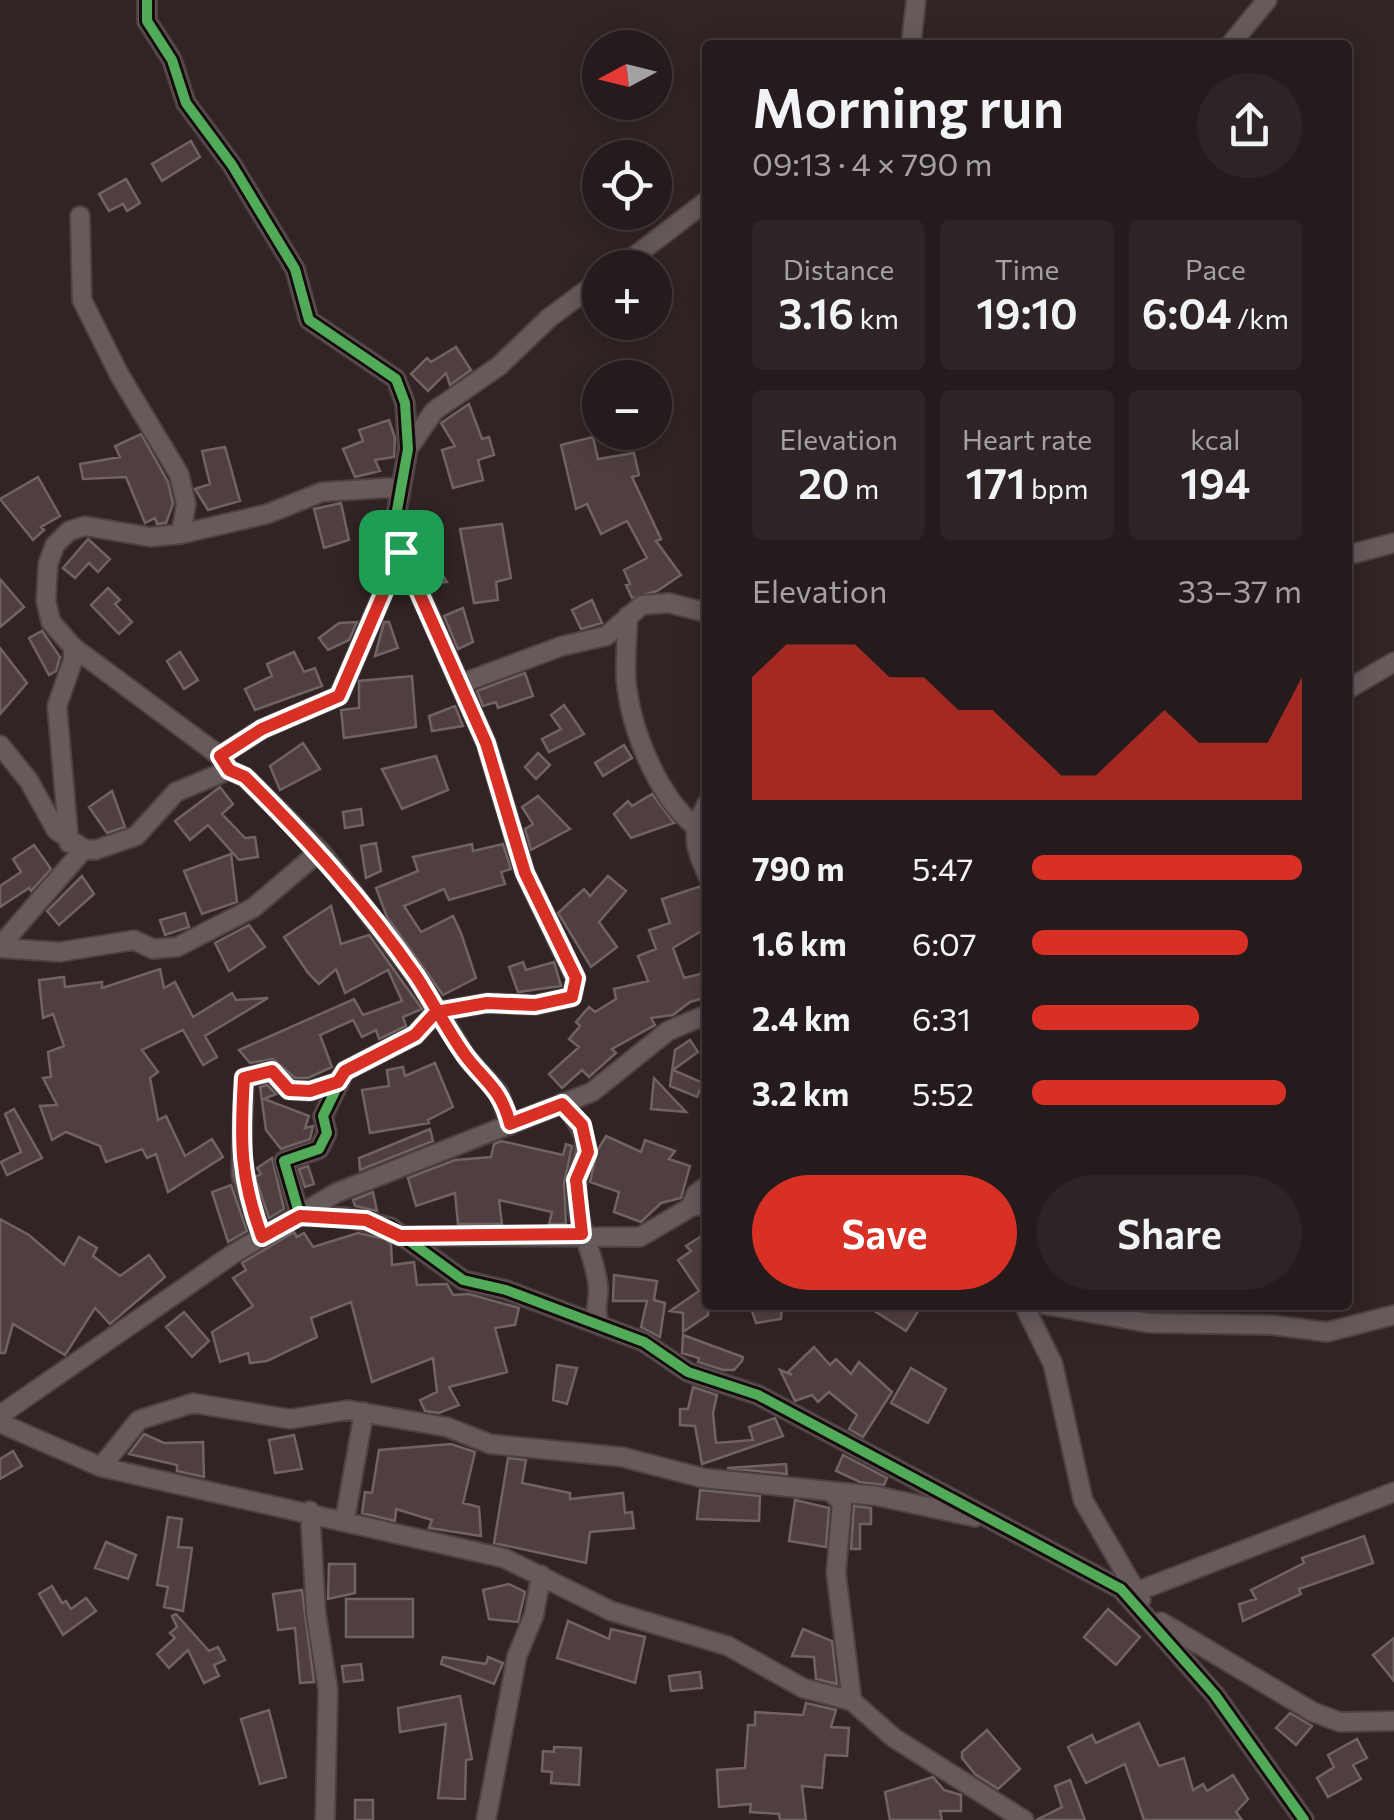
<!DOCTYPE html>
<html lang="en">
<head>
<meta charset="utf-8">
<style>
  body { margin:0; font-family:Commissioner,sans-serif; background:#2e2425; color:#f1f3f6; height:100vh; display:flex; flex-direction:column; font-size:38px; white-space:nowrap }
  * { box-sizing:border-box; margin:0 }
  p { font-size:32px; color:#a4a1a3 }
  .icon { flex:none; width:55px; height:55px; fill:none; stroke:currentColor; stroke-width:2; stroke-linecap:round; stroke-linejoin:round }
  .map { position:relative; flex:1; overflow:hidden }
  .side { position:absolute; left:702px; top:40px; width:650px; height:1270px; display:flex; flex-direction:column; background:#261b1c; border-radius:10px; box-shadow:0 5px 25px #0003,0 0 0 2px #42393b }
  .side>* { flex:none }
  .needle { width:65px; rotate:263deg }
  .buttons { position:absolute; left:582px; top:30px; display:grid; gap:20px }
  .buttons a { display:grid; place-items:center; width:90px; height:90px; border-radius:50%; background:#261b1c; box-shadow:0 5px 25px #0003,0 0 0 2px #42393b; font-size:50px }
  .pin { position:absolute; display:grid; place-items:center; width:85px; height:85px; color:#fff; margin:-42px; border-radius:20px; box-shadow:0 5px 15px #0006 }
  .round { display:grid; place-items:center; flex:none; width:105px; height:105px; border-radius:52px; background:#2e2425 }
  .head { display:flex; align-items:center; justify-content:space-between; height:170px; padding:0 50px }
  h1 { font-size:55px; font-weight:600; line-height:75px }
  .metrics { display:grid; grid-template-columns:repeat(3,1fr); gap:15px; height:170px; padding:10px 50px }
  .metrics div { display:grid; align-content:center; border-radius:10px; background:#2e2425; text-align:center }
  .metrics b { font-size:42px; font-weight:600 }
  .metrics small { font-size:28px; font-weight:400 }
  .metrics p { font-size:28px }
  .chart { height:280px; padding:20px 50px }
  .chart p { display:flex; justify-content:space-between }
  .chart svg { width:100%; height:180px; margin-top:10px; fill:#d93025; opacity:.7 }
  .button { display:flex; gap:20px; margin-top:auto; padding:20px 50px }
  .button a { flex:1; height:115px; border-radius:60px; background:#d93025; color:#fff; font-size:40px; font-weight:600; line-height:115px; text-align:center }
  .button a+a { background:#2e2425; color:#f1f3f6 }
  ul { padding:0 50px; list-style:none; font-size:32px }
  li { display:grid; grid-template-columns:160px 120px 1fr; align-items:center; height:75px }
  li i { height:25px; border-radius:12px; background:#d93025 }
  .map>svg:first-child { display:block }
  .building { fill:#513f40; stroke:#706364; stroke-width:2.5 }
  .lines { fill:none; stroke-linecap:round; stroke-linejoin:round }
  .minor-casing { stroke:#4e4142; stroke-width:22 }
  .minor { stroke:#665a5b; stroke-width:18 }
  .cycleway-casing { stroke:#170c0d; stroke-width:16 }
  .cycleway { stroke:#51ab58; stroke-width:10 }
  .route-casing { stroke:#fff; stroke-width:20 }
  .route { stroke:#d93025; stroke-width:12 }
</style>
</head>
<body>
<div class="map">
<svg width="1394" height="1820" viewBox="0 0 1394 1820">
  <rect width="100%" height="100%" fill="#322425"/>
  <!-- building -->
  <path class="building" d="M191,141L200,157L162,181L152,164Z
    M126,179L140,203L127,211L123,204L109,211L99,194Z
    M456,347L471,370L450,385L446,373L428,391L411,374L427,358L431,362Z
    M469,404L482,439L489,437L494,455L478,460L483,480L453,488L442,450L455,446L441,423Z
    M389,420L395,438L394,457L375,460L380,471L355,477L343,449L363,441L359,430Z
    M141,434L168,482L173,504L166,523L157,524L155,518L145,523L126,477L83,479L80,464L120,457L115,446Z
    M593,437L598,459L634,453L639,475L632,477L661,539L656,541L681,575L657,591L632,598L626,585L630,584L624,570L647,558L627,521L601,534L587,504L576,509L561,445Z
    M225,447L240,501L208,510L195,489L210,484L202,451Z
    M38,477L60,516L41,527L44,530L33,540L0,499Z
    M341,503L349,540L324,548L314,509Z
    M502,524L511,578L496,582L498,600L474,603L460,529Z
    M88,539L110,559L98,572L89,563L75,578L63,568Z
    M421,539L447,582L429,584Z
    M0,579L24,607L0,627Z
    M108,588L120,600L115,604L132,622L119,634L91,605Z
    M592,600L602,623L581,629L572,610Z
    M463,608L473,642L458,649L444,616Z
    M357,622L349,640L328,650L319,638L339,623Z
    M384,622H389L398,648L375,656Z
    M42,631L60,657L56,671L49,675L29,638Z
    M0,648L27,683L0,714Z
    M180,652L198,680L184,689L167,661Z
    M294,652L304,672L315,668L322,686L255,710L245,689L272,676L267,664Z
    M525,673L533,696L498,708L496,702L483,706L477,691Z
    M412,676L416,727L344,738L341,710L359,708V681Z
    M564,705L584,734L549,752L542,739L561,729L551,715Z
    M455,706L463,726L432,731L429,716Z
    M303,743L320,769L280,790L270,766Z
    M624,745L632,758L603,776L595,763Z
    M538,753L550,765L536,779L525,767Z
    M436,756L448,790L402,809L382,769Z
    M220,787L233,804L222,814L245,838L255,837L258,857L239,860L208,825L190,840L175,821Z
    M112,791L125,827L107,833L89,807Z
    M652,794L674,823L631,838L614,814L628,801L632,806Z
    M538,796L570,829L531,850L525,829L533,824L522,807Z
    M361,809L363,825L345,828L343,812Z
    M376,843L381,871L366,878L361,846Z
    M472,844L473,851L503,844L511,869L501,872L505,884L449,900L444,889L404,906L421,932L453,916L461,933L476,978L443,995L387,917L376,888L418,871L413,857Z
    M34,845L51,869L31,891L29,888L0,907V886L21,872L13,859Z
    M231,854L237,902L202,914L184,871Z
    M82,876L94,894L59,925L47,911Z
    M608,876L626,891L599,922L617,947L591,967L558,913L584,889L590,896Z
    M701,886L708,900V927L673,948L684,978L708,972V997L690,1002L673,1015L651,1018L655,1025L612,1049L616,1053L589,1077L582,1070L562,1088L549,1074L579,1047L569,1039L580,1026L576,1022L589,1007L595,1012L616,999L614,989L648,981L638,956L656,949L649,930L670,923L662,899Z
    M331,906L341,944L369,935L422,1009L403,1017L406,1026L379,1039L376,1030L362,1037L353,1020L320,1035L332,1067L308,1078H295L273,1059L250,1063L239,1050L354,999L363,1015L402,1001L388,970L345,993L336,969L319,984L308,973L284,937Z
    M185,913L189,927L165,935L160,920Z
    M249,925L265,947L229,971L215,943Z
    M523,962L526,970L554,962L561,986L518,992L509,967Z
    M160,969L164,988L175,982L193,1017L232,993L236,1000L268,998L205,1036L217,1057L203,1065L183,1030L142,1050L158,1072L150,1078L158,1120L166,1116L185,1156L212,1139L223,1157L168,1192L156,1154L147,1158L142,1149L106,1162L100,1146L66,1132L52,1140L40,1106L57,1105L43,1078L51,1077L48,1052L64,1046L53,1014L43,1018L39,980L64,977L65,987L102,982V988Z
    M690,1040L698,1052L673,1070L703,1083L697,1097L670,1086L675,1050Z
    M435,1063L453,1107L428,1120L429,1123L370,1133L362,1090L389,1086L387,1070L403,1067L405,1076Z
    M654,1078L686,1112L651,1109Z
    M267,1085L276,1094L264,1099L309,1116L305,1128L313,1126L310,1139L281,1149L266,1130L260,1087Z
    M14,1109L42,1158L7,1175L1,1162L21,1152L5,1114Z
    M430,1129L433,1141L360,1170L359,1158Z
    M606,1136L641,1152L645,1140L675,1151L669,1159L690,1166L681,1198L661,1203L641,1222L614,1212L619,1192L590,1182L597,1151Z
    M501,1141L563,1155L566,1144L572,1146L564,1184L566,1224H549L552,1212L499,1200L502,1224H458L455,1193L416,1206L408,1178L455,1160L491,1157L494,1144Z
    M272,1158L284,1209L269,1218L255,1177L261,1174L257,1168Z
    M308,1166L314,1184L305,1187L299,1169Z
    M231,1185L247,1231L228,1242L212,1192Z
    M373,1192L377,1211L355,1206L353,1200Z
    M0,1219L29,1235L64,1265L79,1237L97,1248L93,1256L120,1276L149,1255L165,1277L110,1324L95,1308L65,1355L13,1324L5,1353H0Z
    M294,1232L297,1237L304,1233L313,1247L358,1233L385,1239L391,1244L392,1265L414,1262L417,1285L447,1284L453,1295L469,1294L519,1308L515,1325L495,1328L507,1372L449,1387L459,1405L439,1413L425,1411L420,1400L437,1392L433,1358L372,1382L351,1302L311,1318L317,1337L267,1361L250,1363L248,1353L220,1362L212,1332L253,1306L233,1278L246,1270L242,1263Z
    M708,1232V1315L683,1332V1313L670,1311L699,1291L678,1260L691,1251L686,1246Z
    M614,1275L657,1281L654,1300L665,1303L660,1337L641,1327L647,1301H613Z
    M750,1305H782L781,1319L756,1323Z
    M865,1305H922L906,1331Z
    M184,1312L209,1341L192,1357L166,1327Z
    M683,1335L743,1357L742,1361L734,1370H723L698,1362L699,1358L682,1353Z
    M814,1347L830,1365L836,1359L851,1374L859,1362L892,1392L863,1437L849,1429L857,1415L829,1392L818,1402L812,1395L795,1401L780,1370L792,1375L788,1372Z
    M557,1365L577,1368L567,1404L553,1400Z
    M911,1368L946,1389L928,1423L891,1403Z
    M693,1387L717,1395L713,1413L716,1443L753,1440L749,1427L775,1418L783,1436L702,1464L695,1426L680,1425V1409H688Z
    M144,1434L164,1443L203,1442L204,1477L177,1471V1465L129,1454Z
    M294,1435L302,1469L275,1473L269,1440Z
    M451,1444L475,1452L463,1503L479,1507L481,1536L429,1528L432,1520L396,1509L395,1521L362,1513L365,1492L372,1493L379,1450Z
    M13,1451L22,1466L0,1479V1459Z
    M843,1455L887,1478L884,1485L860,1482L836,1471Z
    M508,1458L526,1460L522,1483L570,1493V1499L623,1493L625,1513L632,1512L634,1528L590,1532L586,1563L494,1543Z
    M786,1464L787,1474L727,1468Z
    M700,1490L760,1496L759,1521L697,1519Z
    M795,1500L829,1508L826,1547L789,1541Z
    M854,1506L871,1508V1524H860V1549H851Z
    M168,1517L182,1519L178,1547L192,1548L183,1611L164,1607L168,1587L157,1585Z
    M1364,1536L1373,1563L1299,1589L1301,1594L1243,1621L1239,1604L1256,1599L1251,1590L1304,1563L1302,1558Z
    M106,1542L136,1555L128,1579L95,1568Z
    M329,1564H355V1593L328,1599Z
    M509,1584L525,1592L518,1622L489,1619L483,1590Z
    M52,1586L62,1603L66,1601L71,1609L86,1598L96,1611L63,1635L39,1594Z
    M302,1590L314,1682L300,1683L295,1628L278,1630L273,1594Z
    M346,1599H413V1637H346Z
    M1108,1609L1140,1637L1116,1665L1084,1637Z
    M176,1614L209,1651L218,1647L225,1660L214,1665L219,1676L204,1683L188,1650L169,1668L157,1654L175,1638L170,1633L177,1627L172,1616Z
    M568,1621L609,1639L611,1629L645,1637L635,1683L557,1658Z
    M803,1629L832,1641L837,1684L816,1679L814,1657L792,1656Z
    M1394,1638V1681L1373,1655Z
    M443,1657L486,1664L488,1657L503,1663L494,1684L441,1664Z
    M361,1664L363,1680L344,1682L342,1666Z
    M700,1672L702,1688L671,1691L669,1676Z
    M460,1696L472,1759L466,1760L465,1799L438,1798L446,1724L400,1732L398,1708Z
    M806,1703L836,1710L831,1727L849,1728L847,1756L825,1755L822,1788L802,1786L806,1820H780L779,1814L750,1812L751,1804L719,1807L717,1770L745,1768L748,1725H755V1712L803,1715Z
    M269,1710L286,1777L260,1784L241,1719Z
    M1290,1713L1312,1726L1296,1745L1276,1728Z
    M1139,1723L1159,1766L1184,1758L1193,1790L1203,1784L1207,1791L1233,1775L1248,1799L1236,1812L1242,1820H1144L1125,1764L1086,1783L1068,1747L1092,1735L1096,1743Z
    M987,1730L1020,1769L998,1789L975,1774L962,1758V1752Z
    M1357,1739L1367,1758L1353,1765L1361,1779L1328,1797L1317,1778L1334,1767L1328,1755Z
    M554,1747L581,1748L579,1785L551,1783L552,1772L542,1771L543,1751L554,1752Z
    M933,1777L944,1790L961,1795V1811H940L942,1820H890L885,1792Z
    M1070,1780L1085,1820H1036L1062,1807L1055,1786Z
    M355,1800H373V1820H355Z"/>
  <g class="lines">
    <!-- minor casing -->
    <g class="minor-casing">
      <path id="minor" d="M147,0V21L172,60L186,103L232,165L295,269L309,320L396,379L405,403L408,449L396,516L401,551L486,743L525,873L576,979L571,997L535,1005L487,1003L436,1012L415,1035L345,1071L323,1116L327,1133L319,1149L284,1161L300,1216L344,1217L390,1227L463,1280L506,1290L644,1342L688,1372L758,1395L1121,1589L1215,1695L1304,1820
        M911,45L916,0
        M1230,45L1267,0
        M80,216L82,300L120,376L179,474L186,504L181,534
        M619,268L708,200
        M408,449L434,411L499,366L549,318L600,280
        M1348,555L1394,543
        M628,616C627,637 625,658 626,679C630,727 657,796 695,826
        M73,647L220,756L229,770L245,777L320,851L345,882L417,978L467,1058L499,1093L510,1125
        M460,684L562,646L606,636L642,605L669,603L708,613
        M1348,689L1394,662
        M0,745L29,781L56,830L84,849L95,850L136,836L176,792L229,770
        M220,756L262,729L339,696L401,551
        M708,802C691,832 693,845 708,876
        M69,843L57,706L73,660V647L51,622L46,601L48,564L55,545L69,531L85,526L150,537L181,534L267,514L322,492L399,487
        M0,946L84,849
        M0,948L60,952L134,940L153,949L177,947L253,908L320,851
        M562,1103C606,1152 572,1152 577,1202C579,1231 595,1256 598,1285C600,1299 593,1308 599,1322
        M691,1207L696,1194L708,1185
        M400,1236L640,1237L691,1207L708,1204
        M262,1237L241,1174L244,1078L271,1071L289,1090L310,1091L338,1082
        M1024,1305L1053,1364L1083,1500L1141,1600
        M1046,1305L1149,1323L1272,1325L1327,1332L1394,1315
        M0,1415L233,1254L336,1193L592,1092L668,1031L708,1014
        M0,1423L101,1467L504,1558L611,1611L728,1646L803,1688L852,1701L894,1738L1024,1820
        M101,1467L139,1420L193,1403L290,1419L348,1410L447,1427L490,1444L622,1457L703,1478L877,1496L975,1517
        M831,1492L842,1503L836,1573L852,1701
        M310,1511L316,1613L328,1690L325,1820
        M345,1519L364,1412
        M1138,1591L1394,1492
        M1161,1622L1313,1712L1340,1722L1394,1721
        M486,1820L517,1656L534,1615L541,1575"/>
    </g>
    <!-- minor -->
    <use href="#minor" class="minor"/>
    <!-- cycleway casing -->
    <g class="cycleway-casing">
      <path id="cycleway" d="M147,0V21L172,60L186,103L232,165L295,269L309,320L396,379L405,403L408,449L396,516L401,551L486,743L525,873L576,979L571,997L535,1005L487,1003L436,1012L415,1035L345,1071L323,1116L327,1133L319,1149L284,1161L300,1216L344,1217L390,1227L463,1280L506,1290L644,1342L688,1372L758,1395L1121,1589L1215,1695L1304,1820"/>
    </g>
    <!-- cycleway -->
    <use href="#cycleway" class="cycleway"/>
  </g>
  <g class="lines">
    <!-- route casing -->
    <g class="route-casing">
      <path id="route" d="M401,552L486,743L525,873L576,978L572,997L535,1005L487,1003L436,1012L415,1035L345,1071L338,1082L310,1091L289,1090L272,1071L244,1078C240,1142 240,1177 262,1237L300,1216L366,1220L400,1236L582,1234L576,1180L588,1152L582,1125L562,1104L510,1124C501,1088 485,1082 465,1055C447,1030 433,1002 416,976C363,900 310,842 245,777L229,770L220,756L262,729L339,696L401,552"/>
    </g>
    <!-- route -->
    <use href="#route" class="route"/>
  </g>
</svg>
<div class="buttons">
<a><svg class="needle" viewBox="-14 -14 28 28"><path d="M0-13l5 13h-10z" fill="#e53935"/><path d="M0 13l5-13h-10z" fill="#a4a1a3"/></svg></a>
<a><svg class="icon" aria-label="locate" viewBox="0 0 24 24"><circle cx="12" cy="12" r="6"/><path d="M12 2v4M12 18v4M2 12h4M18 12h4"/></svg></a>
<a>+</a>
<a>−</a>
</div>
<div class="pin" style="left:401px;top:552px;background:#1e9e55"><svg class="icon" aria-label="arrive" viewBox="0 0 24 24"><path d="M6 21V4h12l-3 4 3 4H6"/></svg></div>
<section class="side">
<div class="head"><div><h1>Morning run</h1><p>09:13 · 4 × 790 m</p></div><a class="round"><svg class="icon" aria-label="share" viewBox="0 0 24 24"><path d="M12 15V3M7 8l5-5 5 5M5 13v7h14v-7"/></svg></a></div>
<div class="metrics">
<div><p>Distance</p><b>3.16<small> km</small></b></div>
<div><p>Time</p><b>19:10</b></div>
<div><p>Pace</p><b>6:04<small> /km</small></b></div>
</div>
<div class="metrics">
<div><p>Elevation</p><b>20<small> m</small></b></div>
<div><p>Heart rate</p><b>171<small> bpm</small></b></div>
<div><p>kcal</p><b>194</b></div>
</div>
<div class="chart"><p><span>Elevation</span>33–37 m</p>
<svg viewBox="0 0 160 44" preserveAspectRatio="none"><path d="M0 44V14L10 6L20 6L30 6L40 14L50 14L60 22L70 22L80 30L90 38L100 38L110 30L120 22L130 30L140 30L150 30L160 14V44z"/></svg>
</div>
<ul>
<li><b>790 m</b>5:47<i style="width:100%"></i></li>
<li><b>1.6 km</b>6:07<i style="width:80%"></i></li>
<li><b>2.4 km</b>6:31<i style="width:62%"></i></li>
<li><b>3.2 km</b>5:52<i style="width:94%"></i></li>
</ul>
<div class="button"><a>Save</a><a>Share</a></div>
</section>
</div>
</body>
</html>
